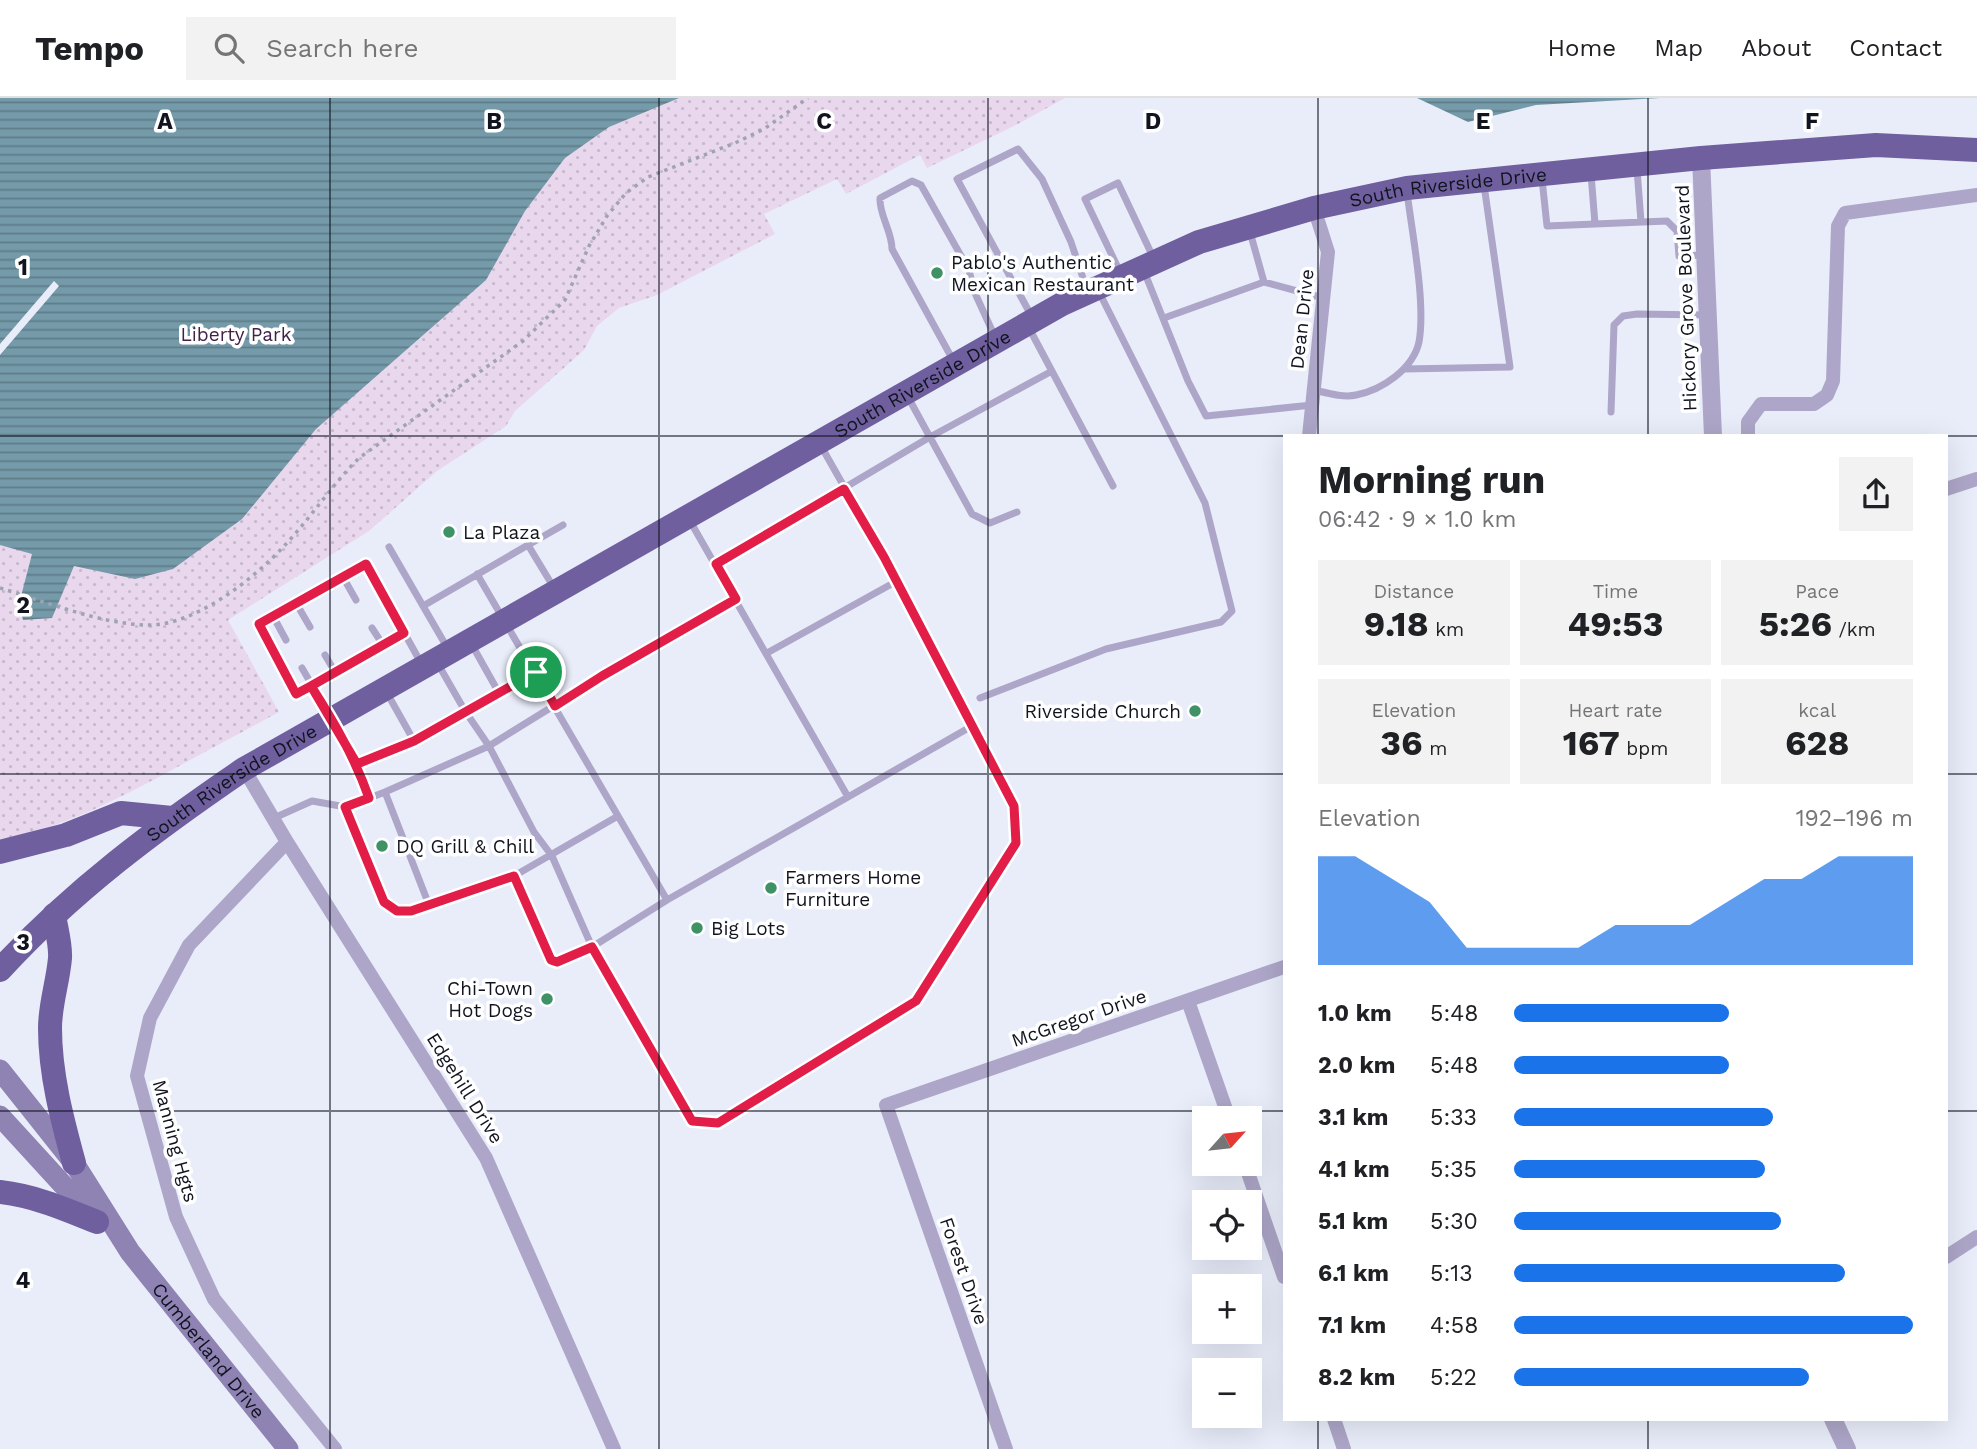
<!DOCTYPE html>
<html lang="en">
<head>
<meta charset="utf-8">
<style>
  body { margin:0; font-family:"Work Sans",sans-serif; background:#f2f2f2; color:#202124; height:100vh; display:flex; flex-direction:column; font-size:26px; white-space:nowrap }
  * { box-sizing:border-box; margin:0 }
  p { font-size:23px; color:#757577 }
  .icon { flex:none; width:38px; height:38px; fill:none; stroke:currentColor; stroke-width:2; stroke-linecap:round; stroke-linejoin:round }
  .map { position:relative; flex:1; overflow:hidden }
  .side { position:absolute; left:1283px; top:336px; width:665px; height:987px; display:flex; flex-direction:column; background:#fff; border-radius:0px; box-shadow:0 7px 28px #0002 }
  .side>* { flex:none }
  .needle { width:46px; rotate:63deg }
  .tools { position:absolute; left:1192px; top:1008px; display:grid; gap:14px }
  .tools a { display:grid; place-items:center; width:70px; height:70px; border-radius:0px; background:#fff; box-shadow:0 7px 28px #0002; font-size:35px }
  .pin { position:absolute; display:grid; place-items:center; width:60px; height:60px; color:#fff; margin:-30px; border:4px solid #fff; border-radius:50%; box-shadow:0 2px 7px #0007 }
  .round { display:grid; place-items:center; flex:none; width:74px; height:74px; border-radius:0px; background:#f2f2f2 }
  .head { display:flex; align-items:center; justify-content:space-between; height:119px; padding:0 35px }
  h1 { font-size:38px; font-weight:700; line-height:52px }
  .stats { display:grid; grid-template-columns:repeat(3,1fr); gap:10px; height:119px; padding:7px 35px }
  .stats div { display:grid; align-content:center; border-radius:0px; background:#f2f2f2; text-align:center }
  .stats b { font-size:35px; font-weight:700 }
  .stats small { font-size:19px; font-weight:400 }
  .stats p { font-size:19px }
  .chart { height:196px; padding:14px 35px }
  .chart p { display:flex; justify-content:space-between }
  .chart svg { width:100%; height:126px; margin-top:7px; fill:#1a73e8; opacity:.7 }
  ul { padding:0 35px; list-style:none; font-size:23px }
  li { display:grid; grid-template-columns:112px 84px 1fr; align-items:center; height:52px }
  li i { height:18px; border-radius:9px; background:#1a73e8 }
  header { display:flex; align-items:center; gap:42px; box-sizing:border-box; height:98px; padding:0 35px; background:#fff; border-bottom:2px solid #e0e0e0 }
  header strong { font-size:33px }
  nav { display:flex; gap:38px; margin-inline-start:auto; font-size:24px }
  .search { width:490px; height:63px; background:#f2f2f2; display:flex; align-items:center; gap:18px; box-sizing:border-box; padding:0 24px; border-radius:0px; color:#757577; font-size:26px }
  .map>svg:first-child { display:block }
  .grass { fill:url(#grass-dots) }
  .water { fill:url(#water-rules) }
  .pier { fill:#e9edfa }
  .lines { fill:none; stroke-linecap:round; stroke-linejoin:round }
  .path { stroke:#a0a3b0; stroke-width:3.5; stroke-dasharray:3.5 5; stroke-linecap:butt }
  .service { stroke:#ada6c8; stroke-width:7 }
  .minor { stroke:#ada6c8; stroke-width:14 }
  .tertiary { stroke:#ada6c8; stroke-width:18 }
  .secondary { stroke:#8f83b4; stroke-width:21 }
  .trunk { stroke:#705f9e; stroke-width:24 }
  .route-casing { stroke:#fff; stroke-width:14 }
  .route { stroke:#e11d48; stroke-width:9 }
  .grid { fill:none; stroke:#11141f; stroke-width:2; stroke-opacity:0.55 }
  .poi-dot { fill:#3e9265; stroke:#fff; stroke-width:2.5 }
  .labels { text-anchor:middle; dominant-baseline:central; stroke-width:7; stroke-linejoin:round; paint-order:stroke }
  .street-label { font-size:19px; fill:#11141f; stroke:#fff }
  .poi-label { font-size:19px; fill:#11141f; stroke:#fff; text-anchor:start }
  .park-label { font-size:19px; fill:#402249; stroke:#fff }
  .grid-label { font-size:23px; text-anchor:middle; font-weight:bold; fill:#11141f; stroke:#fff; stroke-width:7; stroke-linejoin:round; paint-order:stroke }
</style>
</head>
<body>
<header>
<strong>Tempo</strong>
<div class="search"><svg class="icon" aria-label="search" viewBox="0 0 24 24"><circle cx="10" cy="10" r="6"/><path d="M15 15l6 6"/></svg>Search here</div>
<nav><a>Home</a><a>Map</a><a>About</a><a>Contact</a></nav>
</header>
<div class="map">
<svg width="1977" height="1351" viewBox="0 0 1977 1351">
  <defs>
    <pattern id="grass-dots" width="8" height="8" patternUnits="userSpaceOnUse" patternTransform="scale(1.75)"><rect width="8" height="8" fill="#e9d7ee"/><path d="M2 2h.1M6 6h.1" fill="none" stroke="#c7b8cc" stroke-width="1.8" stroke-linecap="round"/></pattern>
    <pattern id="water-rules" width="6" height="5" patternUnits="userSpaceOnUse" patternTransform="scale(1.75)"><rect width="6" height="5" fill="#759aa9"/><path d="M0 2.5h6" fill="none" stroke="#5f7c89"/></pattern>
  </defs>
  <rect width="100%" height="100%" fill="#e9edfa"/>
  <!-- grass -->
  <path class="grass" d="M0,0H1065L1014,28L927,70L920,57L846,96L837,81L764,116L775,136L657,197L619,210L597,228L584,252L515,313L506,328L437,373L369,433L228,522L279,614C243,634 206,653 170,673C116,702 61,731 0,741Z"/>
  <!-- water -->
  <path class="water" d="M0,0H679L609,29L565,60L525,113L486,182L316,331L242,421L173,471L135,481L74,468L52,520L23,522L19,506L32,456L0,447Z
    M1417,0H1660L1536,7L1468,24Z"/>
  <!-- pier -->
  <path class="pier" d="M54,183L59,188L0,257V246Z"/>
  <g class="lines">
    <!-- path -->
    <path class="path" d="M0,490C43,503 101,526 146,527C194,529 255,480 286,446C312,418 332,387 359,360L523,243L565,202L589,148L607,118L626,95L648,79L735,45L764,31L808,0"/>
    <!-- service -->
    <path class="service" d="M1637,71L1641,124
      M1591,76L1595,126
      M1542,81L1547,128L1667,123L1677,133L1679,158L1705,157
      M1250,134L1264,184
      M1144,173L1188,283L1206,318L1312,307
      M1121,176L1085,101L1118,85L1153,159
      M1032,219L957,81L1018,51L1042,81L1071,144L1086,189
      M1164,220L1264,184L1323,200
      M1029,230L1113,388
      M954,264L892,151C892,133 879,117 880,100L912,83L921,87L969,172L974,193L995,239
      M1404,271L1510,269L1484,87
      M1314,292C1327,295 1344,300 1356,297C1382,292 1413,271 1419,244C1426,205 1412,135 1407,94
      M908,299L972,416L990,425L1017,414
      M1611,314L1614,227L1623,218L1637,216L1707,217
      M528,447L563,427
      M389,449L423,508
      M716,466L930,339L1052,273
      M477,476L667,802L848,699L690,423
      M343,479L356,502
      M296,505L310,529
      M273,518L286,542
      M372,530L383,547
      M404,535L296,596L259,526L366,466L421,565
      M472,547L499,595
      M448,551L423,508L528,447L554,490
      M767,555L897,483
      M325,557L335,574
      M438,566L465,613L489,648L534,734L552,758L592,849L667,802
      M302,570L357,665
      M387,595L414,643
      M980,600L1106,551L1221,524L1232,513L1205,405L1099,194
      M385,694L429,807
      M848,699L972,628
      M369,700L357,665L414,643L536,574
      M346,709L384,804L397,813H411L514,778L552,862L557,864L592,849L692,1023L718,1025L916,903L1016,745L1014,708L884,459L821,348
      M274,720L312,703L346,709L385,694L489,648L602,578L736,501
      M514,778L618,718"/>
    <!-- minor -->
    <path class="minor" d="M1309,338L1328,154L1314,110
      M1748,338V324L1761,306H1814L1827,297L1833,283L1838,128L1845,115L1977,97
      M1946,391L1977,381
      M244,671L287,744L486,1060L614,1351
      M287,744L189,847L150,920L137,978L176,1119L214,1201L335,1351
      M1188,903L1229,1020
      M1245,1066L1284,1179
      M1946,1159L1977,1139
      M1334,1321L1344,1351
      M1006,1351L886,1007L1284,869"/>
    <!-- tertiary -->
    <path class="tertiary" d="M1701,60L1713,338
      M1833,1321L1847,1351"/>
    <!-- secondary -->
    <g class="secondary">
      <path id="s1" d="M0,972L74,1065L130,1154L288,1351"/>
      <path d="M0,1018L97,1124"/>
    </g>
    <!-- trunk -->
    <g class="trunk">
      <path d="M0,754L66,737L121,715L172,720"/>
      <path d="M54,817C56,830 61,847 60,860C58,884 50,906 50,930C50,976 62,1021 74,1065"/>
      <path id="s2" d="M0,872C72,793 156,731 244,671L1062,206L1199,144L1314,110L1407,90L1701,60L1876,47L1977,52"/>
      <path d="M0,1094C35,1098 65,1111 97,1124"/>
    </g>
  </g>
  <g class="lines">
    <!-- route casing -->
    <g class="route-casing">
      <path id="route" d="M536,574L414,643L357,666L311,588L296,596L259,526L366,466L404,535L311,588C334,624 355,660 369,700L345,709L384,804L397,813H411L514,778L551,862L557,864L592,849L692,1023L718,1025L916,903L1016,745L1014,708L884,459L844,391L716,466L736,501L602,578L555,608L536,574"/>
    </g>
    <!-- route -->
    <use href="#route" class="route"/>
  </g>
  <!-- grid -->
  <path class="grid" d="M330,0V1351M659,0V1351M988,0V1351M1318,0V338M1648,0V338M0,338H1284M1284,338H1946M1946,338H1977M0,676H1284M1946,676H1977M0,1013H1284M1946,1013H1977M1318,1321V1351M1648,1321V1351"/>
  <!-- markers -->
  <g class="poi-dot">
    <circle cx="937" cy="175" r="7"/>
    <circle cx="449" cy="434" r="7"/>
    <circle cx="1195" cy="613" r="7"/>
    <circle cx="382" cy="748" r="7"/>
    <circle cx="771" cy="790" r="7"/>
    <circle cx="697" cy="830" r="7"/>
    <circle cx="547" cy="901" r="7"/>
  </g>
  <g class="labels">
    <!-- street labels -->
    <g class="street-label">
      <text stroke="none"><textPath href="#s2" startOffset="1664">South Riverside Drive</textPath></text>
      <text transform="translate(1686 200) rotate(-92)">Hickory Grove Boulevard</text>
      <text transform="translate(1302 221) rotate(-84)">Dean Drive</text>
      <text stroke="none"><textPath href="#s2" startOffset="1097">South Riverside Drive</textPath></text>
      <text stroke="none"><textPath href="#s2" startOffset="299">South Riverside Drive</textPath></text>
      <text transform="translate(1079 920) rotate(-19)">McGregor Drive</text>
      <text transform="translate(465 990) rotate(58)">Edgehill Drive</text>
      <text transform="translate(175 1043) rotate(75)">Manning Hgts</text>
      <text transform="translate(964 1173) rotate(71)">Forest Drive</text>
      <text stroke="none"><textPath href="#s1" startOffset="350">Cumberland Drive</textPath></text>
    </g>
    <!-- poi labels -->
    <g class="poi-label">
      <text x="951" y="164">Pablo's Authentic<tspan x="951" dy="22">Mexican Restaurant</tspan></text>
      <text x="463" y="434">La Plaza</text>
      <text x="1181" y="613" text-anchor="end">Riverside Church</text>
      <text x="396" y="748">DQ Grill &amp; Chill</text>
      <text x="785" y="779">Farmers Home<tspan x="785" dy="22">Furniture</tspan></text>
      <text x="711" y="830">Big Lots</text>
      <text x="533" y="890" text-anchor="end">Chi-Town<tspan x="533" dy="22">Hot Dogs</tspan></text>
    </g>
    <!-- park labels -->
    <g class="park-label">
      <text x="236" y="236">Liberty Park</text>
    </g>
  </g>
  <g class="grid-label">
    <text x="165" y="31">A</text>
    <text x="494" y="31">B</text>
    <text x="824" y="31">C</text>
    <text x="1153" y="31">D</text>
    <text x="1483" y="31">E</text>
    <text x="1812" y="31">F</text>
    <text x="23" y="177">1</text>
    <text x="23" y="515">2</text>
    <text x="23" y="852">3</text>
    <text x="23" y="1190">4</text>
  </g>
</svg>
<div class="tools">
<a><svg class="needle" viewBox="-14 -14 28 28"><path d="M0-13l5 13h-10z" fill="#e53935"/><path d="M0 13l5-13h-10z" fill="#757577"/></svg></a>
<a><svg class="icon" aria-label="locate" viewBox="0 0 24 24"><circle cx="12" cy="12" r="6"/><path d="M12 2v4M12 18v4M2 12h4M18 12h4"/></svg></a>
<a>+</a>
<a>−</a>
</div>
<div class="pin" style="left:536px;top:574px;background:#1e9e55"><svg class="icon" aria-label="arrive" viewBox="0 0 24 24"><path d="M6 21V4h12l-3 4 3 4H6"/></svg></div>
<section class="side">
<div class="head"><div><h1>Morning run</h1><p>06:42 · 9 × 1.0 km</p></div><a class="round"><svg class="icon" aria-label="share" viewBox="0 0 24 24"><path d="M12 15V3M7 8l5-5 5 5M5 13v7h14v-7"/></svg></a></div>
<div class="stats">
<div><p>Distance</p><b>9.18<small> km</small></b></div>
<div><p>Time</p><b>49:53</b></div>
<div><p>Pace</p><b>5:26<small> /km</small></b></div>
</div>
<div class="stats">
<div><p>Elevation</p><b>36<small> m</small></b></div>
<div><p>Heart rate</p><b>167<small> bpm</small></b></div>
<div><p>kcal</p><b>628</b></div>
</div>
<div class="chart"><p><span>Elevation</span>192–196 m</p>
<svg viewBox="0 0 160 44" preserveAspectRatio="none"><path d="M0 44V6L10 6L20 14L30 22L40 38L50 38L60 38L70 38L80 30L90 30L100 30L110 22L120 14L130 14L140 6L150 6L160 6V44z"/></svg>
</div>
<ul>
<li><b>1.0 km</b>5:48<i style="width:54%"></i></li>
<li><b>2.0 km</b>5:48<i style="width:54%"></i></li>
<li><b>3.1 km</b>5:33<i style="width:65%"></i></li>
<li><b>4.1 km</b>5:35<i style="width:63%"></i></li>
<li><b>5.1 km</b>5:30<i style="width:67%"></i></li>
<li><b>6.1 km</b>5:13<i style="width:83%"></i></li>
<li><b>7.1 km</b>4:58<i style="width:100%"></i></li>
<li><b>8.2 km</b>5:22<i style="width:74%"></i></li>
</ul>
</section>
</div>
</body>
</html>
